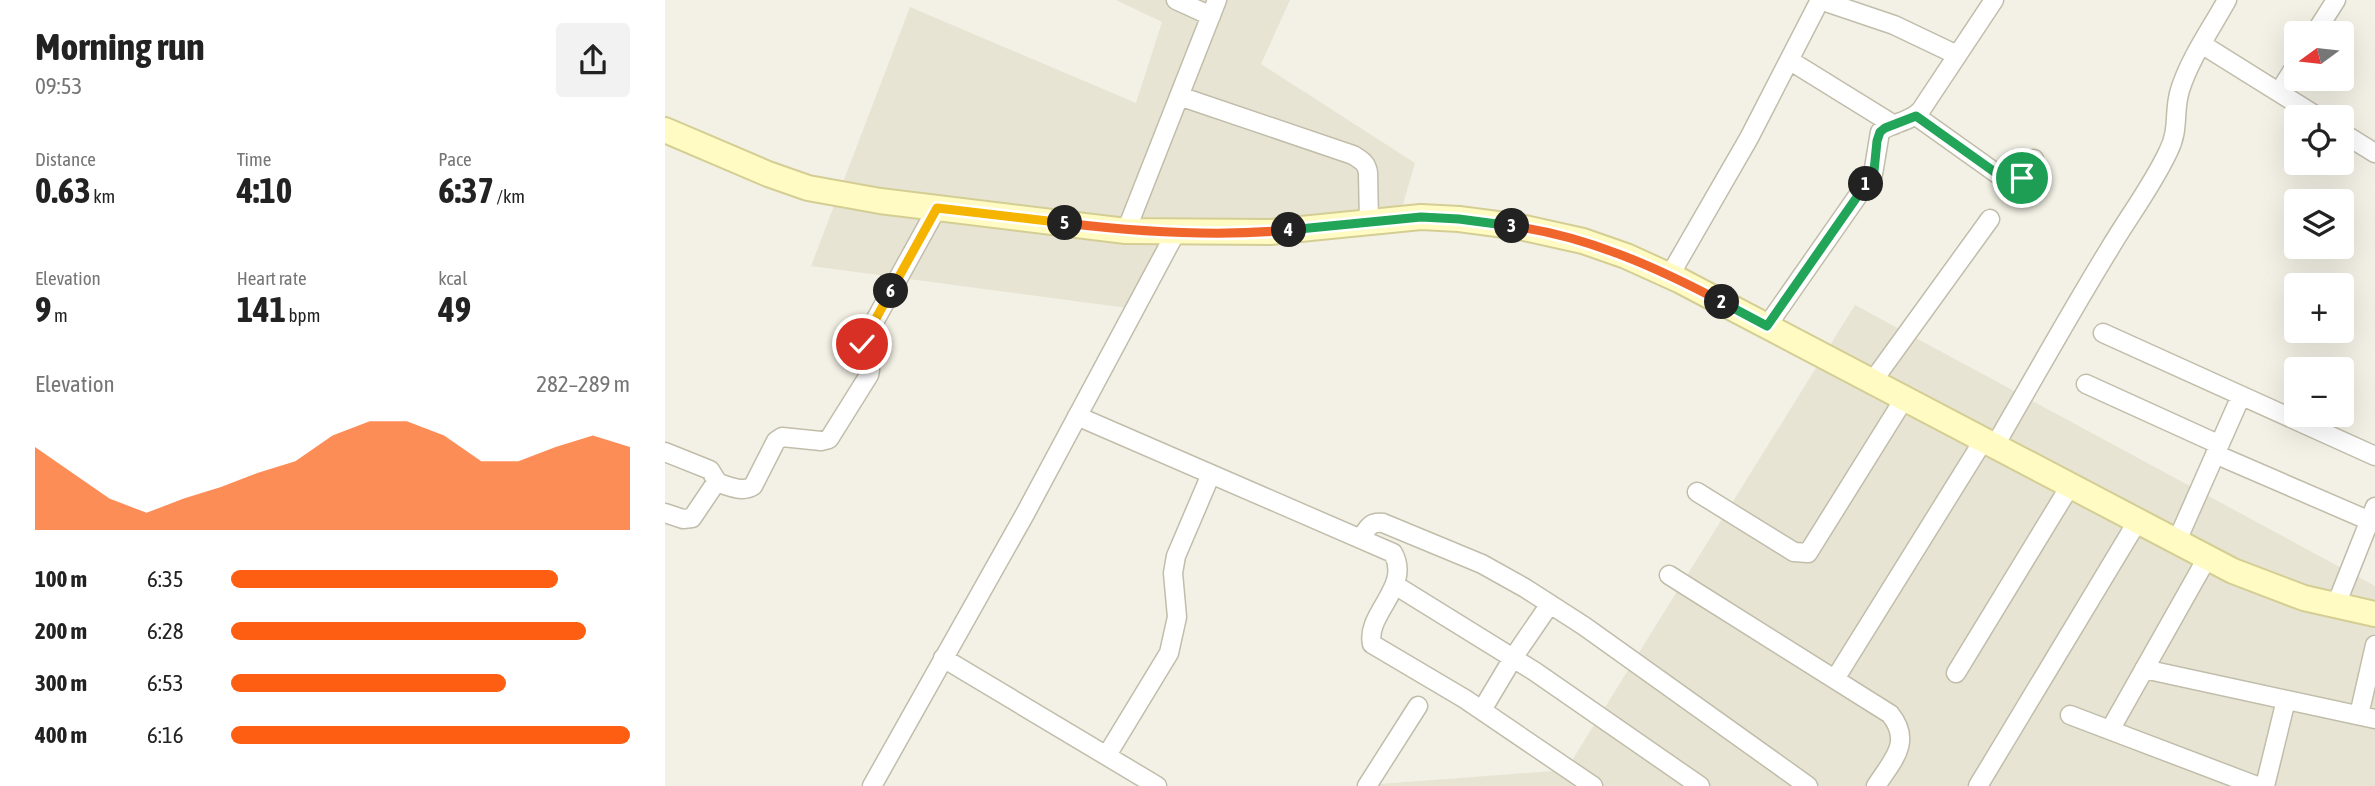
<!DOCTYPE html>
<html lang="en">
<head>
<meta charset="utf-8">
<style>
  body { margin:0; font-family:"Asap Condensed",sans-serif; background:#f2f2f2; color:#222; height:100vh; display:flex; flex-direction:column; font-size:26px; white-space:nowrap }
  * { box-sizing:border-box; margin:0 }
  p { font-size:23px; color:#767676 }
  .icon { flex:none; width:38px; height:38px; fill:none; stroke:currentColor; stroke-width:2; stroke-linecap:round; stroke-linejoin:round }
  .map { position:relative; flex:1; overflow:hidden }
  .drawer { display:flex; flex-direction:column; background:#fff; width:665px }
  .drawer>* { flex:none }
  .needle { width:46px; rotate:255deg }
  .tools { position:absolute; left:1619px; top:21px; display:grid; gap:14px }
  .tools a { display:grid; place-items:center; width:70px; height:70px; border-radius:7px; background:#fff; box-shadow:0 7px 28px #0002; font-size:35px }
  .pin { position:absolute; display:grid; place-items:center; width:60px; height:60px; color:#fff; margin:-30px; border:4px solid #fff; border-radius:50%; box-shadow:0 2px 7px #0007 }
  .km { position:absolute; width:35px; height:35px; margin:-18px; border-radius:50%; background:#222; color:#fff; font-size:19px; line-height:35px; text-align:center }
  .round { display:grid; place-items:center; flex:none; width:74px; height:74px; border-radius:7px; background:#f2f2f2 }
  .overview { display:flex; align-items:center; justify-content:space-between; height:119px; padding:0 35px }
  h1 { font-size:38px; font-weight:700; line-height:52px }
  .figures { display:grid; grid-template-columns:repeat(3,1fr); gap:10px; height:119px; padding:7px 35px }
  .figures div { display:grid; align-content:center }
  .figures b { font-size:35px; font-weight:700 }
  .figures small { font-size:19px; font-weight:400 }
  .figures p { font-size:19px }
  .chart { height:196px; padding:14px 35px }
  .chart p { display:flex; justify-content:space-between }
  .chart svg { width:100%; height:126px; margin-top:7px; fill:#fd5e11; opacity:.7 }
  ul { padding:0 35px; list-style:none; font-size:23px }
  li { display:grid; grid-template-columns:112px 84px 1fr; align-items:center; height:52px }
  li i { height:18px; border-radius:9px; background:#fd5e11 }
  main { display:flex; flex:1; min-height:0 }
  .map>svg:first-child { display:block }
  .residential { fill:#e7e4d3 }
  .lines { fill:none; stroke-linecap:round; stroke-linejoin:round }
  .street-casing { stroke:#c1bdaa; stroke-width:21 }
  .secondary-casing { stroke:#d4ce94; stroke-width:28 }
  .street { stroke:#fff; stroke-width:18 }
  .secondary { stroke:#fffbc3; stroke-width:24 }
  .split-1-casing { stroke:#fff; stroke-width:14 }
  .split-2-casing { stroke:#fff; stroke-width:14 }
  .split-3-casing { stroke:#fff; stroke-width:14 }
  .split-4-casing { stroke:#fff; stroke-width:14 }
  .split-5-casing { stroke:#fff; stroke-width:14 }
  .split-6-casing { stroke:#fff; stroke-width:14 }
  .split-7-casing { stroke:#fff; stroke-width:14 }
  .split-1 { stroke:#22a559; stroke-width:9 }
  .split-2 { stroke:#22a559; stroke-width:9 }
  .split-3 { stroke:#f0652b; stroke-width:9 }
  .split-4 { stroke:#22a559; stroke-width:9 }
  .split-5 { stroke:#f0652b; stroke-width:9 }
  .split-6 { stroke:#f5b400; stroke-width:9 }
  .split-7 { stroke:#f5b400; stroke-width:9 }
</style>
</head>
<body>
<main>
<section class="drawer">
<div class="overview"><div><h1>Morning run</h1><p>09:53</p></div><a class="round"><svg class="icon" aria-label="share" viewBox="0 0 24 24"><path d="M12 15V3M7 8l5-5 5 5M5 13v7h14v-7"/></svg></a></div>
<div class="figures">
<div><p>Distance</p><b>0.63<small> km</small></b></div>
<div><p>Time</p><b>4:10</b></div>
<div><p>Pace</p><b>6:37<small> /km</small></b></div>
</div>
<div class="figures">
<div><p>Elevation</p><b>9<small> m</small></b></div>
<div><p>Heart rate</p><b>141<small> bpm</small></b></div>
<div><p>kcal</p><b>49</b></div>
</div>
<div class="chart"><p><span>Elevation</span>282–289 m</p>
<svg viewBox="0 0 160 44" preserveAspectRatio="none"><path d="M0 44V15L10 24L20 33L30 38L40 33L50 29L60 24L70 20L80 11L90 6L100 6L110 11L120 20L130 20L140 15L150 11L160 15V44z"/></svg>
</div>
<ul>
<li><b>100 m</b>6:35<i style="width:82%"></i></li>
<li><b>200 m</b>6:28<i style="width:89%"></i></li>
<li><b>300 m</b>6:53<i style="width:69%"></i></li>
<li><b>400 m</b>6:16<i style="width:100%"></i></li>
</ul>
</section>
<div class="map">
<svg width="1710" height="786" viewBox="0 0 1710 786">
  <rect width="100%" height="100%" fill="#f3f1e5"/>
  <!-- residential -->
  <path class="residential" d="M451,0H625L596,64L750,163L732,225L506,223L470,309L146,266L245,7L471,103L497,22Z
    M1190,305L1710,586V786H688L901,770Z"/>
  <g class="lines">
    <!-- street casing -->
    <g class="street-casing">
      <path id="street" d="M511,0L546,16
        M1155,0L1229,25L1292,55
        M1650,33L1671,0
        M1538,45L1653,117
        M1124,60L1229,125
        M1614,92L1631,65
        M514,96L688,155C696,160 702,163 703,173L704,222
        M1251,116L1345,183L1354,181L1369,159
        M1676,132L1710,153
        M461,231L552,0
        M1005,275L1084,138L1155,0
        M1102,326L1208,174L1215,132C1227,122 1244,123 1256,110L1329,0
        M1438,333L1710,456
        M1207,382L1325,219
        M1421,384L1553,444
        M412,416L728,553C747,587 700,614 707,644L800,699L928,786
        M1329,447C1368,380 1405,313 1445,248C1464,216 1487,186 1503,152C1515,129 1508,112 1515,90C1525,58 1546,29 1562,0
        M0,452L45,470L53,483
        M1550,454L1705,521
        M1032,492L1129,552L1143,553L1239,399
        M0,513L18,519L27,518L50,484L53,483C65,486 77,493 88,486L111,441L117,437L156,441L164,439L204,375L205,370L198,356L197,344L272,208
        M696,538C703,528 705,521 718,523L817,564L860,588L919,626L1143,786
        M1511,543L1576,396
        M1004,575L1225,714C1248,742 1227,761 1211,786
        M730,585L869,671L1035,786
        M1671,605L1710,507
        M278,658L492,786
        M1479,669L1710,719
        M1291,673L1405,486
        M1170,679L1318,441
        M817,710L848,658L885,604
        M1405,715L1592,786
        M1694,715L1710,645
        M1445,730L1542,558
        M442,755L504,653L512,617L508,573L511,556L546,474
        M207,786L360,514L511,232
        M702,786L753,706
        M1313,786L1472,522
        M1600,786L1621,700"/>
    </g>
    <!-- secondary casing -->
    <g class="secondary-casing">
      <path id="secondary" d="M0,130L103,174L143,188L215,201L461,231L605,232L756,217L794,219L855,227L918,241L961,256L1014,280L1568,571L1639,598L1710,614"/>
    </g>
    <!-- street -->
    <use href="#street" class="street"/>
    <!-- secondary -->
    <use href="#secondary" class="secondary"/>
  </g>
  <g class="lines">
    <!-- split-1 casing -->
    <g class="split-1-casing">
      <path id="split-1" d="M1201,184L1209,171L1212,141L1215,132L1220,128L1251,116L1345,183H1350L1357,178"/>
    </g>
    <!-- split-2 casing -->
    <g class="split-2-casing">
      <path id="split-2" d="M1057,302L1102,326L1201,184"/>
    </g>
    <!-- split-3 casing -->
    <g class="split-3-casing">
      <path id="split-3" d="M847,226C922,236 991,267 1057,302"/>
    </g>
    <!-- split-4 casing -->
    <g class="split-4-casing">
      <path id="split-4" d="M624,230L756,217L794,219L847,226"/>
    </g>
    <!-- split-5 casing -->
    <g class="split-5-casing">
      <path id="split-5" d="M400,223C474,232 550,237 624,230"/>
    </g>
    <!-- split-6 casing -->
    <g class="split-6-casing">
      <path id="split-6" d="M226,291L272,208L400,223"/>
    </g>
    <!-- split-7 casing -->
    <g class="split-7-casing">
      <path id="split-7" d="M197,344L226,291"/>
    </g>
    <!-- split-1 -->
    <use href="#split-1" class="split-1"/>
    <!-- split-2 -->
    <use href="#split-2" class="split-2"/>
    <!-- split-3 -->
    <use href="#split-3" class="split-3"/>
    <!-- split-4 -->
    <use href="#split-4" class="split-4"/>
    <!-- split-5 -->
    <use href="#split-5" class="split-5"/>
    <!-- split-6 -->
    <use href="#split-6" class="split-6"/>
    <!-- split-7 -->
    <use href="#split-7" class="split-7"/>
  </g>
</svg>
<div class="tools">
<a><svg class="needle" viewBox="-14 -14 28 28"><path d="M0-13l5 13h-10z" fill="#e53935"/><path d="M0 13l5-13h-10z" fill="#767676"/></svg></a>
<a><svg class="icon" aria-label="locate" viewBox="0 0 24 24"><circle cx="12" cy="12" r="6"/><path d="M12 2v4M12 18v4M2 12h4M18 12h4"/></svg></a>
<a><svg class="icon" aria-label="layers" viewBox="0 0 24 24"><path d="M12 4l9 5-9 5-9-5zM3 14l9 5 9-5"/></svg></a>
<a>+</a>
<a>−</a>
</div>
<div class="pin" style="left:1357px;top:178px;background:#1e9e55"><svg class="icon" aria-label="arrive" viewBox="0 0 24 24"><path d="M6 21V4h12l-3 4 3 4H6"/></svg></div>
<div class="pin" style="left:197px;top:344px;background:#d93025"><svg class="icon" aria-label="check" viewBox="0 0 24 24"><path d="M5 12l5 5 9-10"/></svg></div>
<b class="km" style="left:1201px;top:184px">1</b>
<b class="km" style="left:1057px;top:302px">2</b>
<b class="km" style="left:847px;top:226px">3</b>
<b class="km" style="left:624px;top:230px">4</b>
<b class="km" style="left:400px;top:223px">5</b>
<b class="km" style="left:226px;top:291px">6</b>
</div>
</main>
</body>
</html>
